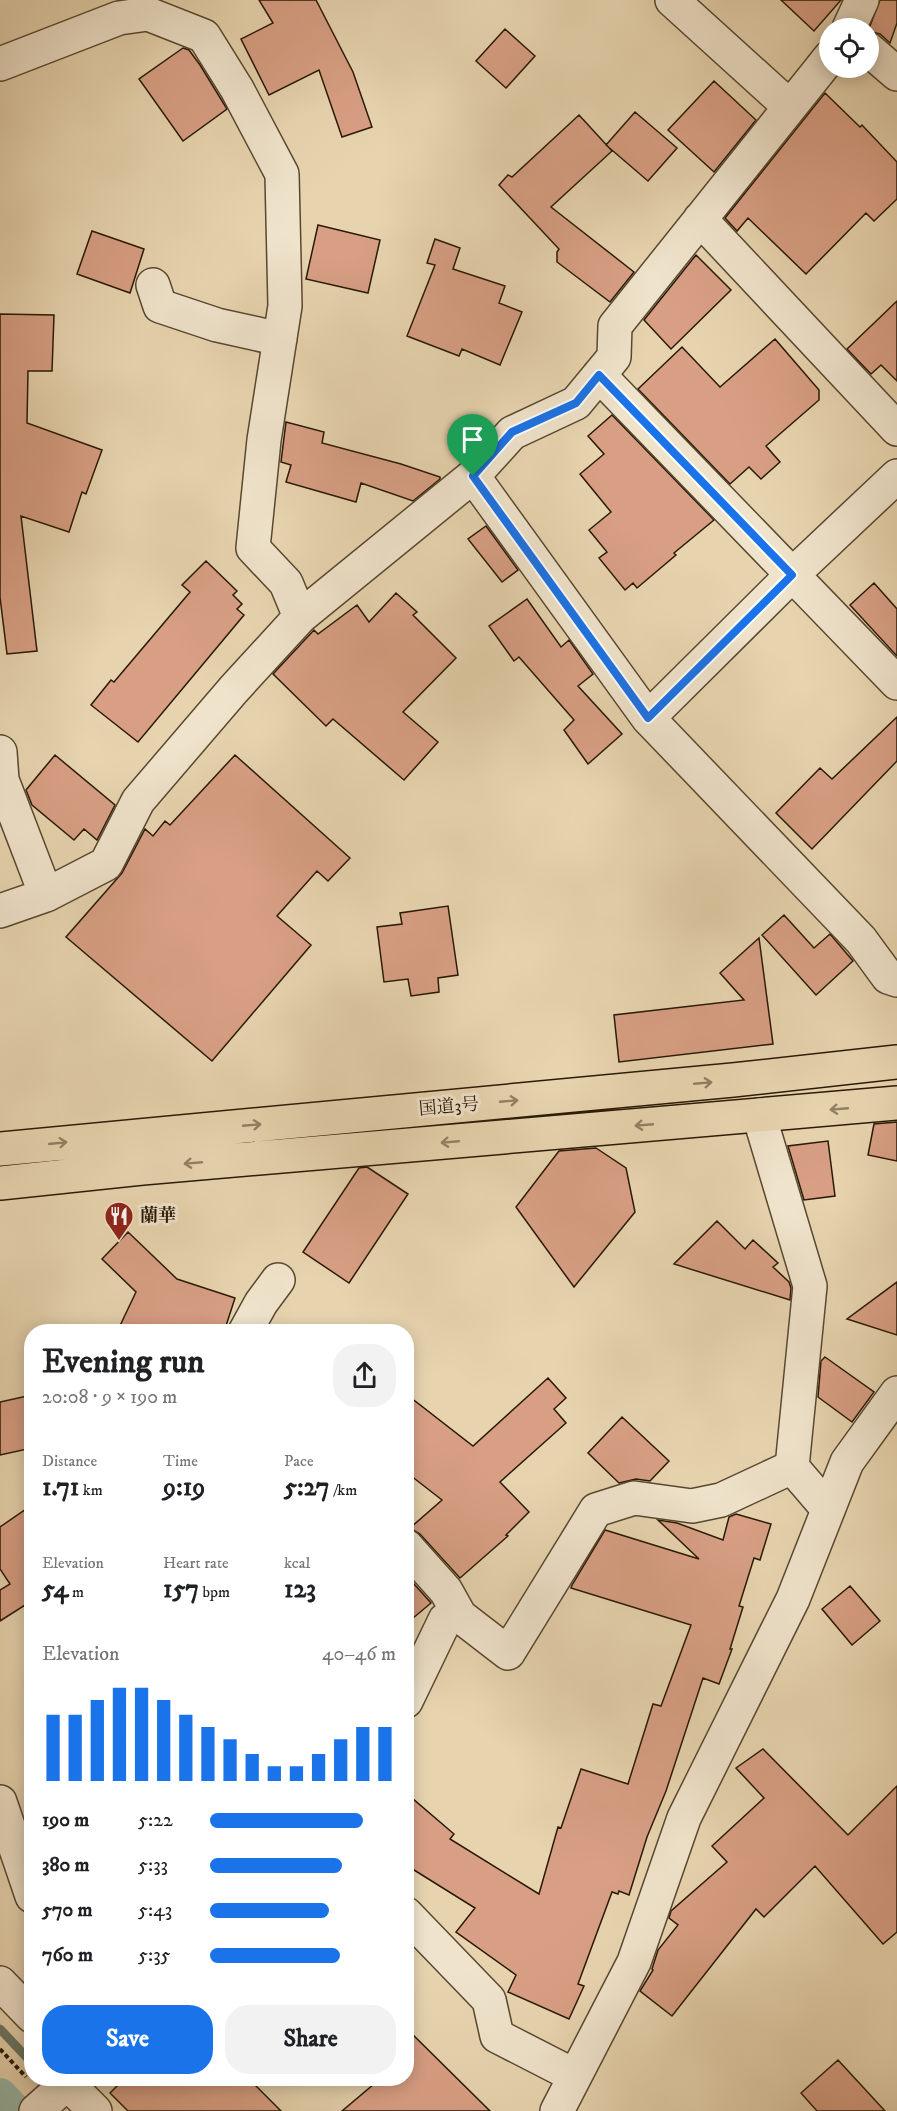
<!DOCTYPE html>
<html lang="en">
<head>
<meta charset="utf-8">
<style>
  body { margin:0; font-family:"IM FELL DW Pica","Noto Serif JP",serif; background:#f2f2f2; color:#202124; height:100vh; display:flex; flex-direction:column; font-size:22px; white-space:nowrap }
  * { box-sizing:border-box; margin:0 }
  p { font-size:20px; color:#757577 }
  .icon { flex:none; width:33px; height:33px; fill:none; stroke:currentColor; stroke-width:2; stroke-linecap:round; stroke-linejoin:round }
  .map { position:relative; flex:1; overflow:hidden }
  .sheet { position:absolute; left:24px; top:1324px; width:390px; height:762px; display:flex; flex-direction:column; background:#fff; border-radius:24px; box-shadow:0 3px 15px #0003 }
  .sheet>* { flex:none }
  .controls { position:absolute; left:819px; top:18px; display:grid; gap:12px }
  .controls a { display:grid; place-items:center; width:60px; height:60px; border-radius:50%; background:#fff; box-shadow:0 3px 15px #0003; font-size:30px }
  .pin { position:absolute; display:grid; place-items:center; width:51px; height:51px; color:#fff; margin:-62px -26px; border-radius:50% 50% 50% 0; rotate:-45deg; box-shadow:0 0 6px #0007 }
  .pin .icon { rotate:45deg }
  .round { display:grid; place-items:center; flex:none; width:63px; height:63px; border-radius:24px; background:#f2f2f2 }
  .head { display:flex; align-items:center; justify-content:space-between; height:102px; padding:0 18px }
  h1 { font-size:33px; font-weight:800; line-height:45px }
  .metrics { display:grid; grid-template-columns:repeat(3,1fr); gap:9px; height:102px; padding:6px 18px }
  .metrics div { display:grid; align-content:center }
  .metrics b { font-size:26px; font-weight:800 }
  .metrics small { font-size:16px; font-weight:400 }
  .metrics p { font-size:16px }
  .chart { height:168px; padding:12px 18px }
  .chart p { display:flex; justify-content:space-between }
  .chart svg { width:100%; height:108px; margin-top:6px; stroke:#1a73e8; stroke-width:6 }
  .button { display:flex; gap:12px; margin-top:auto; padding:12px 18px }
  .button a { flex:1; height:69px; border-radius:24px; background:#1a73e8; color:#fff; font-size:24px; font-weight:800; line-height:69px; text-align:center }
  .button a+a { background:#f2f2f2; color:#202124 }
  ul { padding:0 18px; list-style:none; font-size:20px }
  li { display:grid; grid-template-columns:96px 72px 1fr; align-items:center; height:45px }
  li i { height:15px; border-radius:8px; background:#1a73e8 }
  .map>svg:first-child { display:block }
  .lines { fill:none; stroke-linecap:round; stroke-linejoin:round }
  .stream { stroke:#6b7867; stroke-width:9 }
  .canal { stroke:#97b8a8; stroke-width:34 }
  .building { fill:#d89f84; stroke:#291906; stroke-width:1.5 }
  .minor-casing { stroke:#584830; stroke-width:36 }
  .trunk-casing { stroke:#291906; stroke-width:36 }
  .path { stroke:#291906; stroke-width:4; stroke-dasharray:4.5 3; stroke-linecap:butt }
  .minor { stroke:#efe3cb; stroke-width:33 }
  .trunk { stroke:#e7d4af; stroke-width:33 }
  .oneway { stroke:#928063 }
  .route-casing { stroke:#fff; stroke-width:12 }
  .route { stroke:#1a73e8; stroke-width:8 }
  .labels { text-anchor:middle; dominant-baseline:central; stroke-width:6; stroke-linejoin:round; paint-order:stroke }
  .street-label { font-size:18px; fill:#291906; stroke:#efe3cb }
  .poi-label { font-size:18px; font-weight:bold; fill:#291906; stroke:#efe3cb; text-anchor:start }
</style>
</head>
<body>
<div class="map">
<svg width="897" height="2111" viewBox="0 0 897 2111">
  <rect width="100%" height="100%" fill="#e7d4af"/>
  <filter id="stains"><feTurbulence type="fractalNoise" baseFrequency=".00333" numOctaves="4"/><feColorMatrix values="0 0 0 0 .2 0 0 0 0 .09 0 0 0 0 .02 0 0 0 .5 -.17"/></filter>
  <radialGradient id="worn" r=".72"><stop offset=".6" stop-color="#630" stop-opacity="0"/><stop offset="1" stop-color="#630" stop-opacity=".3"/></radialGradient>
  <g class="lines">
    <!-- stream -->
    <path class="stream" d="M0,2029L32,2063"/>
    <!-- canal -->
    <path class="canal" d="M0,2095L15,2111"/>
  </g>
  <!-- building -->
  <path class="building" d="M259,0H316L353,72L372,127L342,137L319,70L269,95L241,39L273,23Z
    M781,0H841L814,31Z
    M880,0H897V23L890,43L880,34L868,31Z
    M505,29L535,56L506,88L476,61Z
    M183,48L189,50L200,65L227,109L183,141L139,79Z
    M714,81L756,120L714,172L668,130Z
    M825,93L860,127L862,125L897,162V199L874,221L866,213L806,274L748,218L737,231L725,218Z
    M635,112L677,148L648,181L606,145Z
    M579,115L612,151L551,207L634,272L610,302L557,262V252L559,249L499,185L508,175L512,177Z
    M318,225L380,240L368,293L306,279Z
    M92,231L144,249L130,293L77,274Z
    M435,239L460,248L453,269L505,286L499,303L522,312L500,365L462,349L459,356L407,336L435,265L427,263Z
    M696,255L731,290L671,349L644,320Z
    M897,301V381L881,365L871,374L847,349Z
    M0,314L54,315L52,371H28L27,423L102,450L86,494L82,492L69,532L21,516L37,651L7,654L0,597Z
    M775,339L819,390V400L766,446L780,462L761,479L749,467L730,484L638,389L682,347L720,387Z
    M612,415L714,520L674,553L676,555L637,588L633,583L625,590L599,558L607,552L589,530L611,512L580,474L604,454L588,436Z
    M286,422L324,432L322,443L401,464L440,477V479L413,501L361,483L356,502L286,482L291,465L281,462Z
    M486,526L518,570L502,582L468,539Z
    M206,561L237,591L233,595L242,604L237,609L244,615L138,742L91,705L111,680L114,682L190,592L182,585Z
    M874,583L897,609V656L850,605Z
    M396,593L417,612L413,615L456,658L403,712L438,742L404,780L333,719L326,726L273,674L314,630L318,634L357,605L369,622Z
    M527,599L561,647L569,640L593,674L578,686L622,734L588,764L564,730L574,720L519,657L514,661L489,626Z
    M897,717V761L812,849L776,813L820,768L832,779Z
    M55,755L115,805L97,840L84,829L74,840L32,805L26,790Z
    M235,755L350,858L328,881L317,871L277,916L311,945L212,1061L66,937L122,873L145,829L153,836L165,821L170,825Z
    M448,906L458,975L438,978L439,992L411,996L408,979L384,982L377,927L402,924L400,913Z
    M784,915L814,948L830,934L853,961L816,995L762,935Z
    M759,938L773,1044L619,1062L614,1015L744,1000L720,973Z
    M897,1122V1161L868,1155L874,1124Z
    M828,1141L835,1196L804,1200L788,1146Z
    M596,1148L626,1168L635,1212L574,1287L516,1207L559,1151Z
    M367,1167L408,1194L349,1283L303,1252L359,1168Z
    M717,1221L745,1249L753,1240L778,1263L773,1267L789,1282L791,1288L790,1300L674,1264Z
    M128,1232L177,1279L235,1298L224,1332H117L136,1292L102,1259Z
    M897,1282V1335L847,1319Z
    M825,1357L874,1392L852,1422L818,1397L821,1361Z
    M548,1378L566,1398L554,1409L566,1423L500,1482L529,1512L506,1535L508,1536L460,1578L420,1534L410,1528L442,1500L406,1472V1394L473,1446Z
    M32,1395V1448L0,1455V1402Z
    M622,1417L669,1461L650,1481L636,1479L619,1483L588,1453Z
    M32,1505V1614L25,1605L0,1621V1590L10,1584L0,1569V1527Z
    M736,1514L771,1524L760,1560L754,1558L739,1606L743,1607L730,1649H732L719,1684L703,1678L666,1791L647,1837L629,1895L619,1891L618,1894L612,1892L578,1984L584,1986L569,2019L508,1992L516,1975L456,1932L475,1908L406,1865V1793L454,1834L450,1839L539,1894L558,1827L561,1828L581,1769L628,1784L653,1704L661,1706L691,1625L571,1588L572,1585L605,1530L699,1559L658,1520L677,1523L723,1540L729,1517Z
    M406,1575L431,1603L406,1624Z
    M850,1586L880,1621L852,1645L822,1609Z
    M763,1749L848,1835L897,1786V1932L883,1944L815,1866L764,1917L756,1909L672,2016L640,1991L653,1970L652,1969L658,1950L678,1925L669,1918L671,1911L727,1862L712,1846L764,1798L736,1768Z
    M406,2028L490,2111H342L380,2079H406Z
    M838,2060L885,2111H817L801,2093Z
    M124,2079H249L281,2111H128L110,2093Z"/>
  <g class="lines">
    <!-- minor casing -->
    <g class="minor-casing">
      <path id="minor" d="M672,0L790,107
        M849,28L862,0
        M868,49L897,74
        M0,64L119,18L148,14L204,36L237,89L282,174L285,306L264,440L253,548L286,583L300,617
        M700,219L897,429
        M153,285L160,306L217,325L280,339
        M599,375L897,683
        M473,476L648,718L861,940L888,977L897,980
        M648,718L792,575L897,476
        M0,752L2,780L46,895L0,911
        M46,895L106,864L138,801L234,689L300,617L473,476L512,433L576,403L614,357L615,326L830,57
        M759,1115L810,1286L792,1467
        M245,1332L261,1303L278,1280
        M406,1546L446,1591L460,1616
        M406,1701L445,1620L460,1616L508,1653L596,1510L634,1498L692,1506L721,1500L792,1467L828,1509
        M0,1802L32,1896
        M406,1914L489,2000L497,2036L575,2076
        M0,1983L32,2016
        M67,2083L95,2111
        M36,2111L72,2079
        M557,2111L634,1962L684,1818L793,1599L847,1462L897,1393"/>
    </g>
    <!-- trunk casing -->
    <g class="trunk-casing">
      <path id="trunk" d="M0,1149L733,1080L897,1062
        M0,1183L142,1168L897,1103"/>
    </g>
    <!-- path -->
    <path class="path" d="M0,2049L26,2077"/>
    <!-- minor -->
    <use href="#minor" class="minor"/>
    <!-- trunk -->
    <use href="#trunk" class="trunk"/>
  </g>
  <!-- one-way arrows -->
  <defs><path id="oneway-shaft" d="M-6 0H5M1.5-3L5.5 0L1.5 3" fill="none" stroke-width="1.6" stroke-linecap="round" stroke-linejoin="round" transform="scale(1.5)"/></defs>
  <g class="oneway">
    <use href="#oneway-shaft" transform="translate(703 1083) rotate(-5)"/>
    <use href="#oneway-shaft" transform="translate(509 1101) rotate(-5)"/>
    <use href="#oneway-shaft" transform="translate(839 1109) rotate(175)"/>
    <use href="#oneway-shaft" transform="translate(252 1125) rotate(-5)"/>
    <use href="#oneway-shaft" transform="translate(644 1125) rotate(175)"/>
    <use href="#oneway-shaft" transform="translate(450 1142) rotate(175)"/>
    <use href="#oneway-shaft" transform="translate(58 1143) rotate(-6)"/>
    <use href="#oneway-shaft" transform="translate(193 1163) rotate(175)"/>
  </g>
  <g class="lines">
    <!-- route casing -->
    <g class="route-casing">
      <path id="route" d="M599,375L792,575L648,718L473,476L512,432L576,403Z"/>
    </g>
    <!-- route -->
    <use href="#route" class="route"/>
  </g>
  <!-- icons -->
  <defs>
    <g id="restaurant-pin" transform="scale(1.5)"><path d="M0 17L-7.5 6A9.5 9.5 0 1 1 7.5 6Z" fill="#8f2418" stroke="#efe3cb"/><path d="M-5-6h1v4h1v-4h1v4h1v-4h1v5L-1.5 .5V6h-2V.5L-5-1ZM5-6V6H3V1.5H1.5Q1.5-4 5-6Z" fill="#fff"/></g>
  </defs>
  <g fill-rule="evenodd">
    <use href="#restaurant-pin" x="119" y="1216"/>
  </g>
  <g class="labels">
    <!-- street labels -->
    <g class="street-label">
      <text transform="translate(449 1107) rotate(-5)">国道3号</text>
    </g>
    <!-- poi labels -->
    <g class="poi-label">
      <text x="140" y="1216">蘭華</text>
    </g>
  </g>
  <rect width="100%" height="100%" filter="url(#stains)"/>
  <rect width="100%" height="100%" fill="url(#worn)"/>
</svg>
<div class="controls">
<a><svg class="icon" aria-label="locate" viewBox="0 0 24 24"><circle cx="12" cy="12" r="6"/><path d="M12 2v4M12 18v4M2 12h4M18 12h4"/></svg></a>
</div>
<div class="pin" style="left:473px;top:476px;background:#1e9e55"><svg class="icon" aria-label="arrive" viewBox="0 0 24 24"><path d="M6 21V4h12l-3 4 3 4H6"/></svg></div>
<section class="sheet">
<div class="head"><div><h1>Evening run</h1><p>20:08 · 9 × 190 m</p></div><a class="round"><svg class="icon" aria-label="share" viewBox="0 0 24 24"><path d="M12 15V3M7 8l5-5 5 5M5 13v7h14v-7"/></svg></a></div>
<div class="metrics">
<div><p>Distance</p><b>1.71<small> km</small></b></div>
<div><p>Time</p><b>9:19</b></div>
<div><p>Pace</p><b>5:27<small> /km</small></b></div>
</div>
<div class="metrics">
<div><p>Elevation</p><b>54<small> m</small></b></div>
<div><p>Heart rate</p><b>157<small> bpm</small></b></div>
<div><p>kcal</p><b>123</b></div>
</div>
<div class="chart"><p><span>Elevation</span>40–46 m</p>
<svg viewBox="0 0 160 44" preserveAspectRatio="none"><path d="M5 44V17M15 44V17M25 44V11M35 44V6M45 44V6M55 44V11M65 44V17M75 44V22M85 44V27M95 44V33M105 44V38M115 44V38M125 44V33M135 44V27M145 44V22M155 44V22"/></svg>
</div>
<ul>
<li><b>190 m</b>5:22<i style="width:82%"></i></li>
<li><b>380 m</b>5:33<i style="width:71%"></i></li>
<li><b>570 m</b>5:43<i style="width:64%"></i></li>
<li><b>760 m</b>5:35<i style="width:70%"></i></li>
</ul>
<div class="button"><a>Save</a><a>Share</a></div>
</section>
</div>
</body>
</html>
